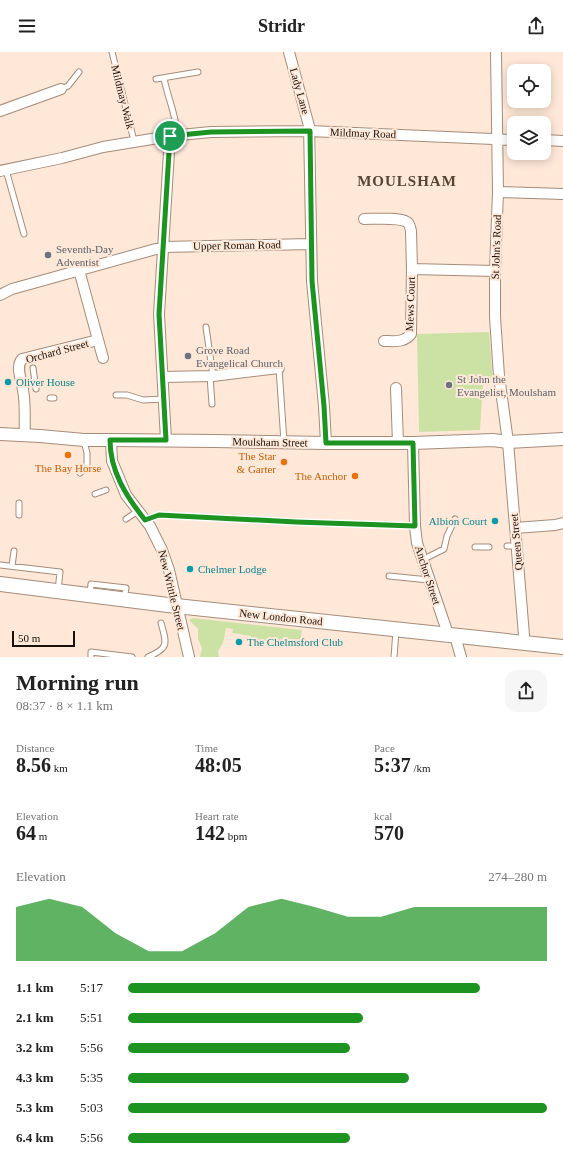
<!DOCTYPE html>
<html lang="en">
<head>
<meta charset="utf-8">
<style>
  body { margin:0; font-family:"Times New Roman",serif; background:#f6f6f6; color:#222; height:100vh; display:flex; flex-direction:column; font-size:15px; white-space:nowrap }
  * { box-sizing:border-box; margin:0 }
  p { font-size:13px; color:#767676 }
  .icon { flex:none; width:22px; height:22px; fill:none; stroke:currentColor; stroke-width:2; stroke-linecap:round; stroke-linejoin:round }
  .map { position:relative; height:605px; overflow:hidden }
  .drawer { display:flex; flex-direction:column; background:#fff; flex:1 }
  .drawer>* { flex:none }
  .controls { position:absolute; left:507px; top:12px; display:grid; gap:8px }
  .controls a { display:grid; place-items:center; width:44px; height:44px; border-radius:8px; background:#fff; box-shadow:0 2px 10px #0003; font-size:20px }
  .scale { position:absolute; left:12px; bottom:10px; width:63px; box-sizing:border-box; padding-left:4px; border:2px solid #191009; border-top:0; font-size:11px; line-height:14px; white-space:nowrap; color:#191009; -webkit-text-stroke:3px #ffe8d8; paint-order:stroke }
  .pin { position:absolute; display:grid; place-items:center; width:34px; height:34px; color:#fff; margin:-17px; border:2px solid #fff; border-radius:50%; box-shadow:0 1px 4px #0007 }
  .round { display:grid; place-items:center; flex:none; width:42px; height:42px; border-radius:12px; background:#f6f6f6 }
  .head { display:flex; align-items:center; justify-content:space-between; height:68px; padding:0 16px }
  h1 { font-size:22px; font-weight:700; line-height:30px }
  .figures { display:grid; grid-template-columns:repeat(3,1fr); gap:6px; height:68px; padding:4px 16px }
  .figures div { display:grid; align-content:center }
  .figures b { font-size:20px; font-weight:700 }
  .figures small { font-size:11px; font-weight:400 }
  .figures p { font-size:11px }
  .chart { height:112px; padding:8px 16px }
  .chart p { display:flex; justify-content:space-between }
  .chart svg { width:100%; height:72px; margin-top:4px; fill:#1d9321; opacity:.7 }
  ul { padding:0 16px; list-style:none; font-size:13px }
  li { display:grid; grid-template-columns:64px 48px 1fr; align-items:center; height:30px }
  li i { height:10px; border-radius:5px; background:#1d9321 }
  header { display:flex; justify-content:space-between; align-items:center; height:52px; padding:0 16px; background:#fff; font-size:18px; font-weight:700 }
  .map>svg:first-child { display:block }
  .green { fill:#cce2a5 }
  .lines { fill:none; stroke-linecap:round; stroke-linejoin:round }
  .service-casing { stroke:#a68c79; stroke-width:7 }
  .minor-casing { stroke:#a68c79; stroke-width:12 }
  .tertiary-casing { stroke:#a68c79; stroke-width:14 }
  .secondary-casing { stroke:#a68c79; stroke-width:16 }
  .service { stroke:#fff; stroke-width:5 }
  .minor { stroke:#fff; stroke-width:10 }
  .tertiary { stroke:#fff; stroke-width:12 }
  .secondary { stroke:#fff; stroke-width:14 }
  .route-casing { stroke:#fff; stroke-width:8 }
  .route { stroke:#1d9321; stroke-width:5 }
  .worship-dot { fill:#6b7280; stroke:#ffe8d8; stroke-width:1.5 }
  .culture-dot { fill:#0f9aa8; stroke:#ffe8d8; stroke-width:1.5 }
  .food-dot { fill:#e8710a; stroke:#ffe8d8; stroke-width:1.5 }
  .labels { text-anchor:middle; dominant-baseline:central; stroke-width:4; stroke-linejoin:round; paint-order:stroke }
  .street-label { font-size:11px; fill:#191009; stroke:#ffe8d8 }
  .worship-label { font-size:11px; fill:#5b616d; stroke:#ffe8d8; text-anchor:start }
  .culture-label { font-size:11px; fill:#0d838f; stroke:#ffe8d8; text-anchor:start }
  .food-label { font-size:11px; fill:#c56008; stroke:#ffe8d8; text-anchor:end }
  .district-label { font-size:15px; font-weight:bold; letter-spacing:1px; fill:#5b4333; stroke:#ffe8d8 }
</style>
</head>
<body>
<header><svg class="icon" aria-label="menu" viewBox="0 0 24 24"><path d="M4 6h16M4 12h16M4 18h16"/></svg>Stridr<svg class="icon" aria-label="share" viewBox="0 0 24 24"><path d="M12 15V3M7 8l5-5 5 5M5 13v7h14v-7"/></svg></header>
<div class="map">
<svg width="563" height="605" viewBox="0 0 563 605">
  <rect width="100%" height="100%" fill="#ffe8d8"/>
  <!-- green -->
  <path class="green" d="M489,280L493,330H488V332H483L480,378L419,380L417,282Z
    M193,566L302,578L300,589L271,588L254,590L251,589V584L232,581L233,577L226,576L223,591L218,599L219,605H200L202,596L198,587V577L190,569V567Z"/>
  <g class="lines">
    <!-- service casing -->
    <g class="service-casing">
      <path id="service" d="M112,0L134,89
        M164,26C167,44 177,65 177,83
        M156,27L198,20
        M61,37L68,34L79,20
        M6,118L24,182
        M206,275L213,324
        M33,316L36,337
        M279,316L284,390
        M210,324L212,352
        M116,343H127L143,348L164,347
        M50,346H54
        M80,421L87,415V401L84,389
        M95,442L106,438
        M19,463V451
        M126,467L138,459
        M145,468L159,463L296,470L415,474
        M507,494H516
        M475,495H489
        M422,508L444,497L447,484L455,467
        M0,513L60,520L58,539
        M12,514L14,499
        M389,524L429,528
        M90,541L91,532L126,536L124,547
        M91,605V600L132,605
        M148,605C169,596 167,592 161,571
        M394,605L396,579"/>
    </g>
    <!-- minor casing -->
    <g class="minor-casing">
      <path id="minor" d="M289,0L309,74L312,229L324,354L326,391
        M496,0L498,140L495,219V265L499,324L508,390L524,583L523,590
        M0,59L61,37
        M544,88L563,89
        M0,119L62,106L103,95L170,84L211,80L309,79L514,88
        M498,140L563,142
        M364,167C374,167 399,165 407,170C410,172 410,175 411,179L412,217
        M79,218L103,306
        M0,243L12,237L163,195L311,192
        M384,289C394,289 404,291 411,282L412,217L495,219
        M163,325L213,324L279,316
        M396,336L398,391
        M25,383C24,368 26,353 23,338C22,329 15,315 22,307L98,288
        M111,388L112,409L126,443L150,474L162,498L169,518L189,605
        M166,388L159,262L170,84
        M413,391L415,474L417,491L446,576L445,583
        M515,476L555,473L563,471
        M458,584L457,591L461,605"/>
    </g>
    <!-- tertiary casing -->
    <g class="tertiary-casing">
      <path id="tertiary" d="M0,382L40,384L84,388H111L214,389L326,391H413L493,388L508,390L563,387"/>
    </g>
    <!-- secondary casing -->
    <g class="secondary-casing">
      <path id="secondary" d="M0,532L176,554L563,595"/>
    </g>
    <!-- service -->
    <use href="#service" class="service"/>
    <!-- minor -->
    <use href="#minor" class="minor"/>
    <!-- tertiary -->
    <use href="#tertiary" class="tertiary"/>
    <!-- secondary -->
    <use href="#secondary" class="secondary"/>
  </g>
  <g class="lines">
    <!-- route casing -->
    <g class="route-casing">
      <path id="route" d="M310,79L312,229L324,354L326,391H413L415,474L296,470L159,463L145,468C126,444 110,419 110,388H166L159,262L170,84L211,80Z"/>
    </g>
    <!-- route -->
    <use href="#route" class="route"/>
  </g>
  <!-- markers -->
  <g class="worship-dot">
    <circle cx="48" cy="203" r="4"/>
    <circle cx="188" cy="304" r="4"/>
    <circle cx="449" cy="333" r="4"/>
  </g>
  <g class="culture-dot">
    <circle cx="8" cy="330" r="4"/>
    <circle cx="495" cy="469" r="4"/>
    <circle cx="190" cy="517" r="4"/>
    <circle cx="239" cy="590" r="4"/>
  </g>
  <g class="food-dot">
    <circle cx="68" cy="403" r="4"/>
    <circle cx="284" cy="410" r="4"/>
    <circle cx="355" cy="424" r="4"/>
  </g>
  <g class="labels">
    <!-- street labels -->
    <g class="street-label">
      <text transform="translate(300 39) rotate(74)">Lady Lane</text>
      <text transform="translate(123 45) rotate(76)">Mildmay Walk</text>
      <text transform="translate(363 81) rotate(2)">Mildmay Road</text>
      <text transform="translate(237 193) rotate(-1)">Upper Roman Road</text>
      <text transform="translate(496 195) rotate(-88)">St John's Road</text>
      <text transform="translate(410 252) rotate(-88)">Mews Court</text>
      <text transform="translate(57 299) rotate(-15)">Orchard Street</text>
      <text transform="translate(270 390) rotate(1)">Moulsham Street</text>
      <text transform="translate(516 490) rotate(-95)">Queen Street</text>
      <text transform="translate(428 523) rotate(72)">Anchor Street</text>
      <text transform="translate(172 538) rotate(76)">New Writtle Street</text>
      <text transform="translate(281 565) rotate(6)">New London Road</text>
    </g>
    <!-- worship labels -->
    <g class="worship-label">
      <text x="56" y="197">Seventh-Day<tspan x="56" dy="13">Adventist</tspan></text>
      <text x="196" y="298">Grove Road<tspan x="196" dy="13">Evangelical Church</tspan></text>
      <text x="457" y="327">St John the<tspan x="457" dy="13">Evangelist, Moulsham</tspan></text>
    </g>
    <!-- culture labels -->
    <g class="culture-label">
      <text x="16" y="330">Oliver House</text>
      <text x="487" y="469" text-anchor="end">Albion Court</text>
      <text x="198" y="517">Chelmer Lodge</text>
      <text x="247" y="590">The Chelmsford Club</text>
    </g>
    <!-- food labels -->
    <g class="food-label">
      <text x="276" y="404">The Star<tspan x="276" dy="13">&amp; Garter</tspan></text>
      <text x="68" y="416" text-anchor="middle">The Bay Horse</text>
      <text x="347" y="424">The Anchor</text>
    </g>
    <!-- district labels -->
    <g class="district-label">
      <text x="407" y="129">MOULSHAM</text>
    </g>
  </g>
</svg>
<div class="controls">
<a><svg class="icon" aria-label="locate" viewBox="0 0 24 24"><circle cx="12" cy="12" r="6"/><path d="M12 2v4M12 18v4M2 12h4M18 12h4"/></svg></a>
<a><svg class="icon" aria-label="layers" viewBox="0 0 24 24"><path d="M12 4l9 5-9 5-9-5zM3 14l9 5 9-5"/></svg></a>
</div>
<div class="scale">50 m</div>
<div class="pin" style="left:170px;top:84px;background:#1e9e55"><svg class="icon" aria-label="arrive" viewBox="0 0 24 24"><path d="M6 21V4h12l-3 4 3 4H6"/></svg></div>
</div>
<section class="drawer">
<div class="head"><div><h1>Morning run</h1><p>08:37 · 8 × 1.1 km</p></div><a class="round"><svg class="icon" aria-label="share" viewBox="0 0 24 24"><path d="M12 15V3M7 8l5-5 5 5M5 13v7h14v-7"/></svg></a></div>
<div class="figures">
<div><p>Distance</p><b>8.56<small> km</small></b></div>
<div><p>Time</p><b>48:05</b></div>
<div><p>Pace</p><b>5:37<small> /km</small></b></div>
</div>
<div class="figures">
<div><p>Elevation</p><b>64<small> m</small></b></div>
<div><p>Heart rate</p><b>142<small> bpm</small></b></div>
<div><p>kcal</p><b>570</b></div>
</div>
<div class="chart"><p><span>Elevation</span>274–280 m</p>
<svg viewBox="0 0 160 44" preserveAspectRatio="none"><path d="M0 44V11L10 6L20 11L30 27L40 38L50 38L60 27L70 11L80 6L90 11L100 17L110 17L120 11L130 11L140 11L150 11L160 11V44z"/></svg>
</div>
<ul>
<li><b>1.1 km</b>5:17<i style="width:84%"></i></li>
<li><b>2.1 km</b>5:51<i style="width:56%"></i></li>
<li><b>3.2 km</b>5:56<i style="width:53%"></i></li>
<li><b>4.3 km</b>5:35<i style="width:67%"></i></li>
<li><b>5.3 km</b>5:03<i style="width:100%"></i></li>
<li><b>6.4 km</b>5:56<i style="width:53%"></i></li>
</ul>
</section>
</body>
</html>
